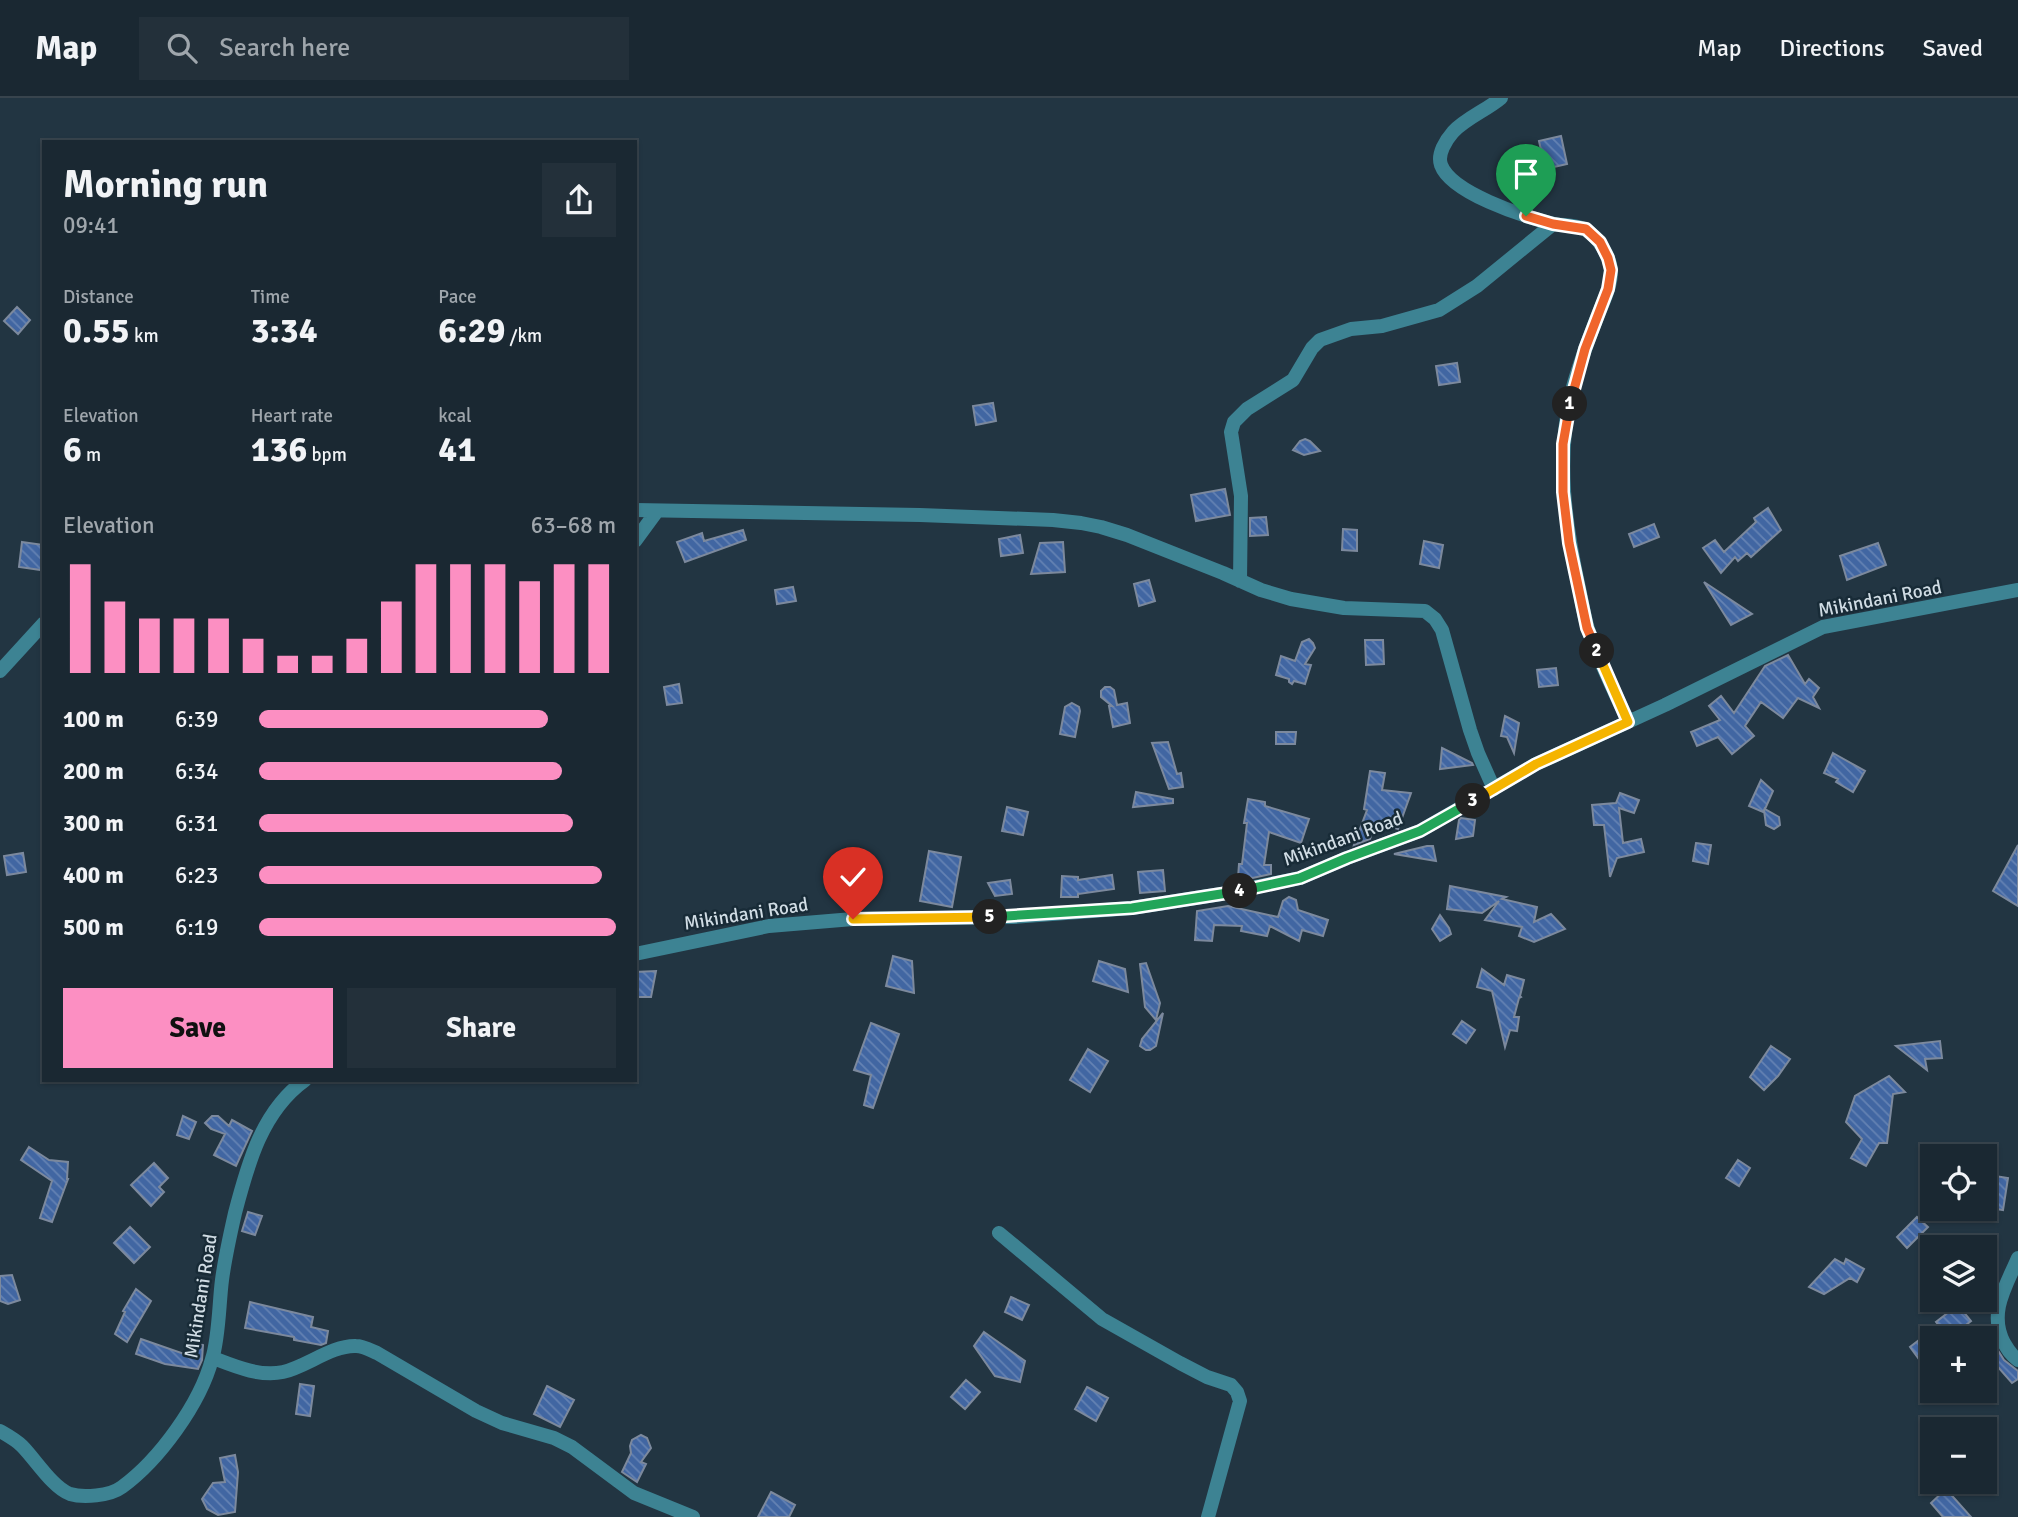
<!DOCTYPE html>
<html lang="en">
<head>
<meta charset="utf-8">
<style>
  body { margin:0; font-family:Signika,sans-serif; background:#23303a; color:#f1f3f6; height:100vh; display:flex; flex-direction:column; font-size:26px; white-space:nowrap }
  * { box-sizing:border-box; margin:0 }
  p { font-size:23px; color:#9fa6ac }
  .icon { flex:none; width:38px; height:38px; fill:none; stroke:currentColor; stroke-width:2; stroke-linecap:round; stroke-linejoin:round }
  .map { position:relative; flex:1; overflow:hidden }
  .details { position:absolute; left:42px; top:42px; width:595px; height:942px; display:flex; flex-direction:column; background:#1a2832; border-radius:0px; box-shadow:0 2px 5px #0004,0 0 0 2px #38444d }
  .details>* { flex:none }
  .buttons { position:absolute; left:1920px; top:1046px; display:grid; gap:14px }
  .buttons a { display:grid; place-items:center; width:77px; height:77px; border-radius:0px; background:#1a2832; box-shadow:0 2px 5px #0004,0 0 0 2px #38444d; font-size:35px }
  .pin { position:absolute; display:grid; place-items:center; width:60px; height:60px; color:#fff; margin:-72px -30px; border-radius:50% 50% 50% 0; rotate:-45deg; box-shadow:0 0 7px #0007 }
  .pin .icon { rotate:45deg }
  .km { position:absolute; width:35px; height:35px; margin:-18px; border-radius:50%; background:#222; color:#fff; font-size:19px; line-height:35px; text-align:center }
  .round { display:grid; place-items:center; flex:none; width:74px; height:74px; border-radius:0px; background:#23303a }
  .summary { display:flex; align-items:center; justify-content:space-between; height:119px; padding:0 21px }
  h1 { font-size:38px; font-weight:700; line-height:52px }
  .figures { display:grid; grid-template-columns:repeat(3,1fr); gap:10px; height:119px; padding:7px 21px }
  .figures div { display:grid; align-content:center }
  .figures b { font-size:35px; font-weight:700 }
  .figures small { font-size:19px; font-weight:400 }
  .figures p { font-size:19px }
  .chart { height:196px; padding:14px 21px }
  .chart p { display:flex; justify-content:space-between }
  .chart svg { width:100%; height:126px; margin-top:7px; stroke:#fc8fc2; stroke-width:6 }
  .button { display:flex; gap:14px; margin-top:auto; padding:14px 21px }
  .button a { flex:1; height:80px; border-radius:0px; background:#fc8fc2; color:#111; font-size:28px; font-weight:700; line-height:80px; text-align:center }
  .button a+a { background:#23303a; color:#f1f3f6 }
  ul { padding:0 21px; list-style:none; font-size:23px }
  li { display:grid; grid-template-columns:112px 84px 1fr; align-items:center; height:52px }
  li i { height:18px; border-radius:9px; background:#fc8fc2 }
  header { display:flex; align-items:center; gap:42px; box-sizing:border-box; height:98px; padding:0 35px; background:#1a2832; border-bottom:2px solid #38444d }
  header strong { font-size:33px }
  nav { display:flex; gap:38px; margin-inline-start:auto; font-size:24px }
  .search { width:490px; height:63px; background:#23303a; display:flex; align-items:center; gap:18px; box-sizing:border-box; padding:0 24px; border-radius:0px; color:#9fa6ac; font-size:26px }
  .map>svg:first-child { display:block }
  .building { fill:url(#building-back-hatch); stroke:#7c899d; stroke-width:2 }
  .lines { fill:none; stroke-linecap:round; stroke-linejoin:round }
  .minor { stroke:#3d8393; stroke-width:14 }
  .split-1-casing { stroke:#fff; stroke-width:14 }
  .split-2-casing { stroke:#fff; stroke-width:14 }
  .split-3-casing { stroke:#fff; stroke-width:14 }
  .split-4-casing { stroke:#fff; stroke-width:14 }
  .split-5-casing { stroke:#fff; stroke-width:14 }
  .split-6-casing { stroke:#fff; stroke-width:14 }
  .split-1 { stroke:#f0652b; stroke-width:9 }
  .split-2 { stroke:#f0652b; stroke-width:9 }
  .split-3 { stroke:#f5b400; stroke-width:9 }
  .split-4 { stroke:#22a559; stroke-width:9 }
  .split-5 { stroke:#22a559; stroke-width:9 }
  .split-6 { stroke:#f5b400; stroke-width:9 }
  .labels { text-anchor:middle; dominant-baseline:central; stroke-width:5; stroke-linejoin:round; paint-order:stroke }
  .street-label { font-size:19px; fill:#d0dce4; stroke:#182b37 }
</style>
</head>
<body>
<header>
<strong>Map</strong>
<div class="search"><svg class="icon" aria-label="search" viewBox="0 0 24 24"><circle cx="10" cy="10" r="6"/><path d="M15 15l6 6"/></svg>Search here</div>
<nav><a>Map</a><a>Directions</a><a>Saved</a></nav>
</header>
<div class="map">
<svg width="2018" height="1419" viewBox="0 0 2018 1419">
  <defs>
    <pattern id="building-back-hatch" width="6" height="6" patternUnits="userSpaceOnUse" patternTransform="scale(1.75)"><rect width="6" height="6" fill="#4166a2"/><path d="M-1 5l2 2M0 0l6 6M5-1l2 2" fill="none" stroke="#6482b3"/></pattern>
  </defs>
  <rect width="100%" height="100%" fill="#223542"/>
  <!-- building -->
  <path class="building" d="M1561,38L1567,66L1545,71L1539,43Z
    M17,209L30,222L18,236L4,223Z
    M1457,265L1460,284L1439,287L1436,268Z
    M993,305L996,323L976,327L973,308Z
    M1305,341L1310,343L1320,353L1304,357L1293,352L1300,343Z
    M1225,391L1230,417L1196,423L1191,397Z
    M1768,410L1781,432L1751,459L1747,455L1738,463L1735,459L1721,475L1703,450L1715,442L1724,454L1756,424L1754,420Z
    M1266,419L1268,437L1250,438V420Z
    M1654,426L1659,439L1634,449L1629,436Z
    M1343,431L1357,432V453L1342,452Z
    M743,432L746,442L685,464L677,444L702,435L704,443Z
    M1020,437L1023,455L1001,458L999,441Z
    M1424,443L1443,447L1439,470L1420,466Z
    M22,444L44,447L41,472L19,469Z
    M1063,444L1065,474L1031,476L1040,445Z
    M1878,445L1886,467L1847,482L1840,458Z
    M1149,482L1155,503L1139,508L1134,486Z
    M1704,484L1752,516L1731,527Z
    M793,489L796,503L777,506L775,492Z
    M1309,541L1313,545L1315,550L1305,566L1311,567L1305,586L1294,583L1292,586L1289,584V581L1276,577L1281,558L1295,563L1302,544Z
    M1365,542H1383L1384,566L1366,567Z
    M1788,557L1805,586L1809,581L1819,590L1813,599L1819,610L1798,600L1783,620L1761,604L1745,628L1754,638L1732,656L1718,639L1697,648L1691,634L1720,622L1709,608L1721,598L1734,615L1765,568Z
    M1556,570L1558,587L1539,589L1537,572Z
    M679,586L682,605L667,607L664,589Z
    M1105,589H1110L1114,592L1117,607L1127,605L1130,625L1113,629L1109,608H1112L1101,599V593Z
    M1072,605L1079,609L1080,613L1075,639L1060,636L1065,609Z
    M1505,618L1519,625L1514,655L1507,639L1501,638Z
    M1276,634H1296L1295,646H1276Z
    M1168,644L1177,676L1181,675L1183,689L1169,691L1152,645Z
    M1442,650L1472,665L1473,667L1440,671Z
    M1833,655L1865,673L1853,694L1836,684L1838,681L1824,675Z
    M1370,673L1385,675L1382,692L1411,695L1398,731L1376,724L1370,741L1354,747L1367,712L1364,711Z
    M1761,682L1773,693L1765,711L1779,719L1780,727L1774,731L1766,727L1764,712L1763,714L1749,708Z
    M1136,694L1173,701V705L1133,709Z
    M1620,695L1639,702L1634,715L1619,710L1623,745L1641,741L1644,754L1617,760L1610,779L1604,727H1594L1592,707L1616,705Z
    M1248,701L1265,704V708L1309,721L1301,745L1269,734L1264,767H1271V776L1248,781L1238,780L1239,766H1242L1247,725H1244Z
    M1007,709L1028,714L1023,737L1002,733Z
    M1461,720L1475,722L1473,738L1456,741L1459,722Z
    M1696,745L1711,747L1708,766L1693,763Z
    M2018,747V808L1993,793Z
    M1427,748H1433L1436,763L1394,756Z
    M929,753L961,759L952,809L920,803Z
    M23,755L26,774L7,777L4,758Z
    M1163,772L1165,793L1140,795L1138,774Z
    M1112,777L1114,791L1078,796V799H1061L1062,778L1078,779V782Z
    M1010,782L1012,796L995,798L988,785Z
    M1450,788L1506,799L1502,801L1537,809L1534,824L1551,816L1565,831L1534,844L1519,838L1522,829L1485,822L1499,803L1482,815L1447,811Z
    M1289,799L1296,802L1298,812L1328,822L1323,838L1302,832L1299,843L1270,828L1267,838L1241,833L1242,828L1214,827L1212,843L1195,842L1197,813L1228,808L1278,819L1283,803Z
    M1440,817L1449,830L1451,836L1440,843L1432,831Z
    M893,858L912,863L914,895L886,888Z
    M1099,863L1125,871L1128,894L1093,883Z
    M1146,865L1160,905L1156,922L1145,909L1140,866Z
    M1482,871L1504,887L1507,877L1524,882L1520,898L1521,899L1519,900L1514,919H1519L1517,933L1510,932L1505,949L1492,893L1477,889Z
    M656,873L651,899H635V874Z
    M1163,915L1156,948L1150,952H1146L1140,948L1142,941Z
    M1462,923L1475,932L1466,945L1453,936Z
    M871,925L899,936L873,1010L864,1007L871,977L854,972Z
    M1940,943L1942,960L1925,961L1927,972L1896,948Z
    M1771,948L1790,961L1778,978L1764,992L1750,979Z
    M1088,951L1108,963L1090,994L1070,982Z
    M1889,978L1905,994L1893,996L1887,1045H1879L1866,1068L1851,1060L1862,1041L1846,1024L1855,998Z
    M183,1018L196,1024L189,1041L177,1037Z
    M212,1018H218L229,1028L232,1022L252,1033L236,1068L214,1057L225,1036L211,1031L205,1025Z
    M29,1049L49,1062L68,1064L67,1081H68L52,1124L40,1120L52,1083L21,1062Z
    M1738,1062L1750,1070L1739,1088L1726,1080Z
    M154,1065L168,1080L159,1089L164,1094L151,1108L131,1087Z
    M1995,1078L2008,1080L2003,1112L1990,1110Z
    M248,1114L262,1118L255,1137L242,1133Z
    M1917,1119L1928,1129L1907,1150L1897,1139Z
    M130,1129L150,1149L134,1165L114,1145Z
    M1835,1161L1844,1166L1846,1161L1864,1171L1857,1184L1850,1180L1824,1196L1809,1189Z
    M12,1177L20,1202L8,1206L0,1203V1178Z
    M136,1191L151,1203L127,1244L115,1236L125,1214L123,1213Z
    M1011,1199L1029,1207L1022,1222L1005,1214Z
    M250,1204L313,1219L311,1229L328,1233L326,1245L321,1247L294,1242V1239L245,1230Z
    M1958,1207L1971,1223L1949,1240L1936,1224Z
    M1932,1232V1279L1910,1249Z
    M984,1234L1025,1263L1020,1284L995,1278L974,1248Z
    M141,1241L187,1257L189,1244L203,1247L202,1262L198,1271L165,1266L136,1256Z
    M1992,1243L2004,1262L2018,1273V1281L2012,1285L1984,1253V1250Z
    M966,1282L980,1294L965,1311L951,1299Z
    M300,1286L314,1288L310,1318L296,1316Z
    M547,1288L574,1302L560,1329L534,1316Z
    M1087,1289L1108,1300L1096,1323L1075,1311Z
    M641,1337L647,1340L651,1350L641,1364L646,1366L637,1384L622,1374L631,1355L630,1348L632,1342Z
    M235,1357L238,1374L235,1414L218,1417L207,1411L202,1401L213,1385L225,1384L220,1360Z
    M1946,1391L1971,1419H1943L1931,1405Z
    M771,1394L795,1407L789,1419H758Z"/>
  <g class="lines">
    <!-- minor -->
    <path class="minor" d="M1501,0C1487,12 1466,20 1453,34C1446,42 1437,56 1441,67C1451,95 1523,118 1550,125C1561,128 1577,126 1586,132C1598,139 1609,157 1611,171C1612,188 1602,206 1596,222C1587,246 1577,271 1571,297C1556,362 1565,426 1579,490C1582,504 1584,518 1588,531C1599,563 1614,593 1628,623
      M635,412L920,417L1053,422L1081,425L1101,429L1127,437L1223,475L1261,492L1291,501L1344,510L1425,513L1435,521L1442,532L1470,632L1478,655L1494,691
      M635,443L657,413
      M1240,483L1241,398L1231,334L1234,324L1247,311L1293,282L1312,250L1320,242L1351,231L1382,228L1439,212L1477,188L1553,126
      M0,573L44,525
      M635,856L769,828L853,821L1013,819L1132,810L1221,796L1300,780L1347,760L1420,733L1536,666L1665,607L1823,529L2018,492
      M999,1135L1102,1221L1180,1265L1207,1279L1231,1287L1237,1294L1240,1303L1208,1419
      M2018,1160C2006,1188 1988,1215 2004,1245C2008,1252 2011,1257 2018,1262
      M213,1260C234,1268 259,1279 283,1274C306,1269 332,1247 356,1248C363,1248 370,1252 377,1255L476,1313L502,1325L554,1340L572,1349L634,1395L693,1419
      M0,1333C7,1337 16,1342 22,1348C35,1361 53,1390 70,1396C83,1400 110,1398 122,1389C159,1362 200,1306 212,1261C219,1240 219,1205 222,1182C225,1159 230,1137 235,1115C248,1065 262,1013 305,982"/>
  </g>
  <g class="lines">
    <!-- split-1 casing -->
    <g class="split-1-casing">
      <path id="split-1" d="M1526,118L1553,126L1586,131L1600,144L1608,160L1611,172L1608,191L1585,251L1570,306"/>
    </g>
    <!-- split-2 casing -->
    <g class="split-2-casing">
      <path id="split-2" d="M1570,306L1563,346V394L1569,445L1587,530L1597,553"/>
    </g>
    <!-- split-3 casing -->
    <g class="split-3-casing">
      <path id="split-3" d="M1473,703L1536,666L1628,624L1597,553"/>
    </g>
    <!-- split-4 casing -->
    <g class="split-4-casing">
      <path id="split-4" d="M1240,793L1300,780L1347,760L1420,733L1473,703"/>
    </g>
    <!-- split-5 casing -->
    <g class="split-5-casing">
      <path id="split-5" d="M990,819L1132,810L1240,793"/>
    </g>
    <!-- split-6 casing -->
    <g class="split-6-casing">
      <path id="split-6" d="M853,821L990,819"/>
    </g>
    <!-- split-1 -->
    <use href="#split-1" class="split-1"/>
    <!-- split-2 -->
    <use href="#split-2" class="split-2"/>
    <!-- split-3 -->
    <use href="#split-3" class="split-3"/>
    <!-- split-4 -->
    <use href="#split-4" class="split-4"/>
    <!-- split-5 -->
    <use href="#split-5" class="split-5"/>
    <!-- split-6 -->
    <use href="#split-6" class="split-6"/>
  </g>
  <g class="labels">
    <!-- street labels -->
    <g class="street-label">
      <text transform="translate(1880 501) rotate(-11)">Mikindani Road</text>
      <text transform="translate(1343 741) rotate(-20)">Mikindani Road</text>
      <text transform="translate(746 816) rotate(-9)">Mikindani Road</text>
      <text transform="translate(201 1198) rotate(-81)">Mikindani Road</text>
    </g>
  </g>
</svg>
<div class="buttons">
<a><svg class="icon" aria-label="locate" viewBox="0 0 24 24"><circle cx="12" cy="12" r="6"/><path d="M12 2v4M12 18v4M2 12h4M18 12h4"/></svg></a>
<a><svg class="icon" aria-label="layers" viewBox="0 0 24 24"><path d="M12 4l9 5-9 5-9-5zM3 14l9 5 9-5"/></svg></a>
<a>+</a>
<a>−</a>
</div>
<div class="pin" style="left:1526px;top:118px;background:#1e9e55"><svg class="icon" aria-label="arrive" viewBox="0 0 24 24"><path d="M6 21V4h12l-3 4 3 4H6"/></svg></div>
<div class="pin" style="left:853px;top:821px;background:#d93025"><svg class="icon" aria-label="check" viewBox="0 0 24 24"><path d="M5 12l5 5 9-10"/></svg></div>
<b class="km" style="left:1570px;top:306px">1</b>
<b class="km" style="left:1597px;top:553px">2</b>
<b class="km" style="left:1473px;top:703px">3</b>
<b class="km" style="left:1240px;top:793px">4</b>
<b class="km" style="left:990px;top:819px">5</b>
<section class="details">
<div class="summary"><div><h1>Morning run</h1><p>09:41</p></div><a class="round"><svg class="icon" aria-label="share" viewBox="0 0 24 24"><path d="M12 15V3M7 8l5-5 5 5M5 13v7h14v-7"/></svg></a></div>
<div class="figures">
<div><p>Distance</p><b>0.55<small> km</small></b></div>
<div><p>Time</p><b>3:34</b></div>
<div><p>Pace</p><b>6:29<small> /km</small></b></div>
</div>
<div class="figures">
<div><p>Elevation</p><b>6<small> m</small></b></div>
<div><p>Heart rate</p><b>136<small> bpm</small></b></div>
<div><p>kcal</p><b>41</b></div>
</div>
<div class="chart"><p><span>Elevation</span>63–68 m</p>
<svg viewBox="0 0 160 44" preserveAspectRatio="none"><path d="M5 44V6M15 44V19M25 44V25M35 44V25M45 44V25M55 44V32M65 44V38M75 44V38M85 44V32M95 44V19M105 44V6M115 44V6M125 44V6M135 44V12M145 44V6M155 44V6"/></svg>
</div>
<ul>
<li><b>100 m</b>6:39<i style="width:81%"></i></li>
<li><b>200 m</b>6:34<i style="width:85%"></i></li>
<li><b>300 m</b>6:31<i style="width:88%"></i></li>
<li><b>400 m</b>6:23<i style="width:96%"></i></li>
<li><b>500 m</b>6:19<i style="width:100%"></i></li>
</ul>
<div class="button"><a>Save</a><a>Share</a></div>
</section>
</div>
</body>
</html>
